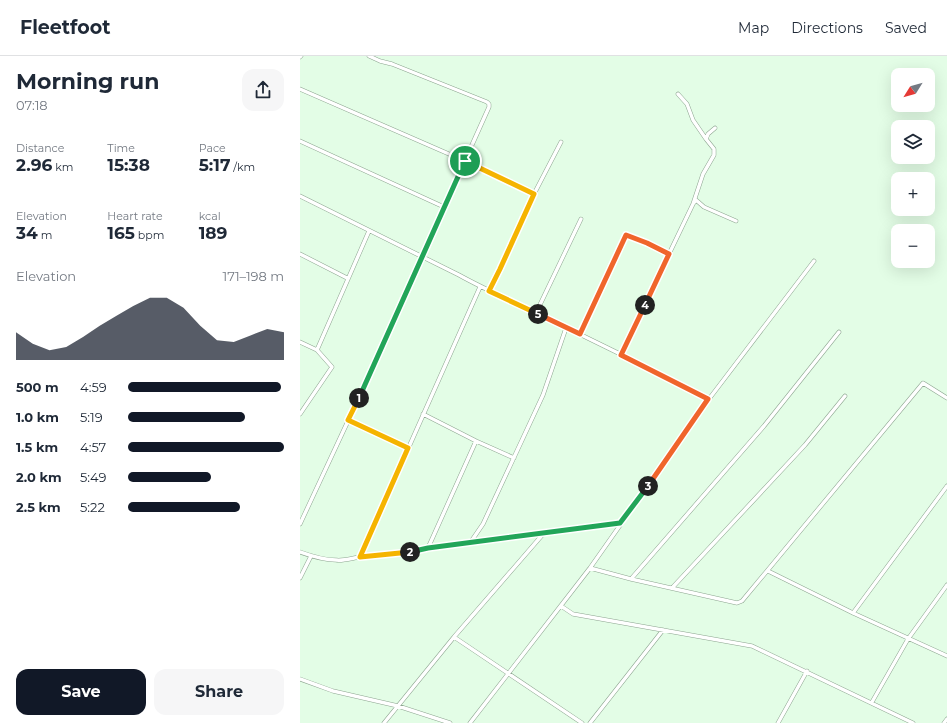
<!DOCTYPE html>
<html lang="en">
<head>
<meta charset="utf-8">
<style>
  body { margin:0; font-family:Montserrat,sans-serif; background:#f6f6f7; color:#1f2937; height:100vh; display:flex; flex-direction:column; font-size:15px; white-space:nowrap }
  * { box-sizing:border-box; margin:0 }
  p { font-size:13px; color:#747a83 }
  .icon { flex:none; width:22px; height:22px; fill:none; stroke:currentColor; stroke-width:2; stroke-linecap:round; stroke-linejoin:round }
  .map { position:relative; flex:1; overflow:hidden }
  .drawer { display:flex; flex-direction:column; background:#fff; width:300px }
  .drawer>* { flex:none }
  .needle { width:26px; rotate:233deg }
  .fabs { position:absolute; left:591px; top:12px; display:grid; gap:8px }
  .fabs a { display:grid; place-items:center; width:44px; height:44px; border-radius:8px; background:#fff; box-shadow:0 4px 16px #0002; font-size:20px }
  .pin { position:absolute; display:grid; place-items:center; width:34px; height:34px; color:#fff; margin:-17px; border:2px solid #fff; border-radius:50%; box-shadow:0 1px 4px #0007 }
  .km { position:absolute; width:20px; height:20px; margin:-10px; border-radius:50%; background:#222; color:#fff; font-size:11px; line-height:20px; text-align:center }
  .round { display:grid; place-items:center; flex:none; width:42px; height:42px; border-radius:12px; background:#f6f6f7 }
  .summary { display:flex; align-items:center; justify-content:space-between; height:68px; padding:0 16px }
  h1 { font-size:22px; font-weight:700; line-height:30px }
  .figures { display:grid; grid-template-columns:repeat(3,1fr); gap:6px; height:68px; padding:4px 16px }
  .figures div { display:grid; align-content:center }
  .figures b { font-size:17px; font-weight:700 }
  .figures small { font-size:11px; font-weight:400 }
  .figures p { font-size:11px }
  .chart { height:112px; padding:8px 16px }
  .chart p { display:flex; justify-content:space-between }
  .chart svg { width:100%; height:72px; margin-top:4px; fill:#111827; opacity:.7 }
  .action { display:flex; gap:8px; margin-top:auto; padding:8px 16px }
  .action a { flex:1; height:46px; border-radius:12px; background:#111827; color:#fff; font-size:16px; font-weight:700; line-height:46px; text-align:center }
  .action a+a { background:#f6f6f7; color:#1f2937 }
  ul { padding:0 16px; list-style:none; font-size:13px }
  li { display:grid; grid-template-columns:64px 48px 1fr; align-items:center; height:30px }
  li i { height:10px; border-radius:5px; background:#111827 }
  header { display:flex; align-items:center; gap:24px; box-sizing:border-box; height:56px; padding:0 20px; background:#fff; border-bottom:1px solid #e0e1e3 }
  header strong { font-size:19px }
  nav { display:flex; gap:22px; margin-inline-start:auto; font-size:14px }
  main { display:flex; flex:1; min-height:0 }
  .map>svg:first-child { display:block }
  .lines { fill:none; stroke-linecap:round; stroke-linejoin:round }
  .minor-casing { stroke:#8da590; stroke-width:4.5 }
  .minor { stroke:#fff; stroke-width:3.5 }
  .split-1-casing { stroke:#fff; stroke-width:8 }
  .split-2-casing { stroke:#fff; stroke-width:8 }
  .split-3-casing { stroke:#fff; stroke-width:8 }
  .split-4-casing { stroke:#fff; stroke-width:8 }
  .split-5-casing { stroke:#fff; stroke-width:8 }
  .split-6-casing { stroke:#fff; stroke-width:8 }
  .split-1 { stroke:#22a559; stroke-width:5 }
  .split-2 { stroke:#f5b400; stroke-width:5 }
  .split-3 { stroke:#22a559; stroke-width:5 }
  .split-4 { stroke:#f0652b; stroke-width:5 }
  .split-5 { stroke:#f0652b; stroke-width:5 }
  .split-6 { stroke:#f5b400; stroke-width:5 }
</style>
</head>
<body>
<header>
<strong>Fleetfoot</strong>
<nav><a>Map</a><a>Directions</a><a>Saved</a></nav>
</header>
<main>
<section class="drawer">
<div class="summary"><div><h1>Morning run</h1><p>07:18</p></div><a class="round"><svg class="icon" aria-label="share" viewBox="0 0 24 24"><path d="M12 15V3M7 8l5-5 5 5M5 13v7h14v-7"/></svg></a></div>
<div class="figures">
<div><p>Distance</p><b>2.96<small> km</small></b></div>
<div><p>Time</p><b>15:38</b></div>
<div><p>Pace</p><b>5:17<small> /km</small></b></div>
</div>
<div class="figures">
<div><p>Elevation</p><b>34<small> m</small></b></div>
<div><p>Heart rate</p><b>165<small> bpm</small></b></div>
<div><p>kcal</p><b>189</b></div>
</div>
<div class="chart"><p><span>Elevation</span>171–198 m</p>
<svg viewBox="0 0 160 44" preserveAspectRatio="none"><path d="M0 44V27L10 34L20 38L30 36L40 30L50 23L60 17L70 11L80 6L90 6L100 12L110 23L120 32L130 33L140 29L150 25L160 27V44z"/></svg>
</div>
<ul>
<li><b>500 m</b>4:59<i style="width:98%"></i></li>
<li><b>1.0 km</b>5:19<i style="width:75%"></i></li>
<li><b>1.5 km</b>4:57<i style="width:100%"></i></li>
<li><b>2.0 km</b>5:49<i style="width:53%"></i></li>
<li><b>2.5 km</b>5:22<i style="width:72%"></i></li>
</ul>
<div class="action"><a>Save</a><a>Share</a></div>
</section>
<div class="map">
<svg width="647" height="667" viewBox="0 0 647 667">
  <rect width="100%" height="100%" fill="#e3fde6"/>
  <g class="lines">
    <!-- minor casing -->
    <g class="minor-casing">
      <path id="minor" d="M69,0L80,5L92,8L187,46L189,48V51L48,365L107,392
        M0,1L1,0
        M0,33L165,105L234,138
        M378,38L387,48L393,64L406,83
        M415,72L408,78L406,83L414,93V99L403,118L393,148L396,144L404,151L436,165
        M0,85L144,151
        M0,140L159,219C184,233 210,244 236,257C294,285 352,313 409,343
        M0,198L47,222
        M189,235L200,213L234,138L261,86
        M236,257L281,163
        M280,278L326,179L347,187L369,198
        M0,286L17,294L32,311L0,358
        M17,294L69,175
        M321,299L355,230L369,198L393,148
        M123,358L176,385L214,402
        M0,468L48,365
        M170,487L183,468L243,339L266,272
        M128,492L176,385
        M0,496C11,500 24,504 36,504C44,505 52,502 60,501C83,498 105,497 128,492L320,467
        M60,501L180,231
        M290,512L331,523L437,547L442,545L623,327L647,342
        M468,515L553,557L647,600
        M0,522L11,500
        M331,523L464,370L539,276
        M372,532L505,389L545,340
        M261,550L273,558L452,590L613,667
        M553,557L647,430
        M154,581L282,667
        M0,623L33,635L98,650L150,667
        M572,646L608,583L647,529
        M84,667L154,581L244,477
        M170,667L290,512L409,343L514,205
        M290,667L363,574
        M478,667L507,615
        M644,667L647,663"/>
    </g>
    <!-- minor -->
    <use href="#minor" class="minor"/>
  </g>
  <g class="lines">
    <!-- split-1 casing -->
    <g class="split-1-casing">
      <path id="split-1" d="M59,342L165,105"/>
    </g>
    <!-- split-2 casing -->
    <g class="split-2-casing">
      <path id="split-2" d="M59,342L48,364L108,392L60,501L110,496"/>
    </g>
    <!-- split-3 casing -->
    <g class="split-3-casing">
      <path id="split-3" d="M110,496L128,492L320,467L348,430"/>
    </g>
    <!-- split-4 casing -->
    <g class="split-4-casing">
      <path id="split-4" d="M345,249L321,299L408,343L348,430"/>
    </g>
    <!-- split-5 casing -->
    <g class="split-5-casing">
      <path id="split-5" d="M238,258L280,278L326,179L347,187L369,198L345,249"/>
    </g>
    <!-- split-6 casing -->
    <g class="split-6-casing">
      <path id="split-6" d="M165,105L234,138L200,213L189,235L238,258"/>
    </g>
    <!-- split-1 -->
    <use href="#split-1" class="split-1"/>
    <!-- split-2 -->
    <use href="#split-2" class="split-2"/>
    <!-- split-3 -->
    <use href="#split-3" class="split-3"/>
    <!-- split-4 -->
    <use href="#split-4" class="split-4"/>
    <!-- split-5 -->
    <use href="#split-5" class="split-5"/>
    <!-- split-6 -->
    <use href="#split-6" class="split-6"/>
  </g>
</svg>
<div class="fabs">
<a><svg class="needle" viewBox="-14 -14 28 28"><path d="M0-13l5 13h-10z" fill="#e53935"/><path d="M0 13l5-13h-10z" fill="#747a83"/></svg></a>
<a><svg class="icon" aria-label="layers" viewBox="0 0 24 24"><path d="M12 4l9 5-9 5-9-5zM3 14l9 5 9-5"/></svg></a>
<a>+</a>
<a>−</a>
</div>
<div class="pin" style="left:165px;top:105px;background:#1e9e55"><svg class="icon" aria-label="arrive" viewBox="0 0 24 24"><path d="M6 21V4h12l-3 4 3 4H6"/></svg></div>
<b class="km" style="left:59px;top:342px">1</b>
<b class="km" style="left:110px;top:496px">2</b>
<b class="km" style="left:348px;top:430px">3</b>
<b class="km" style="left:345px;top:249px">4</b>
<b class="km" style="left:238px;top:258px">5</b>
</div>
</main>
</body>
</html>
